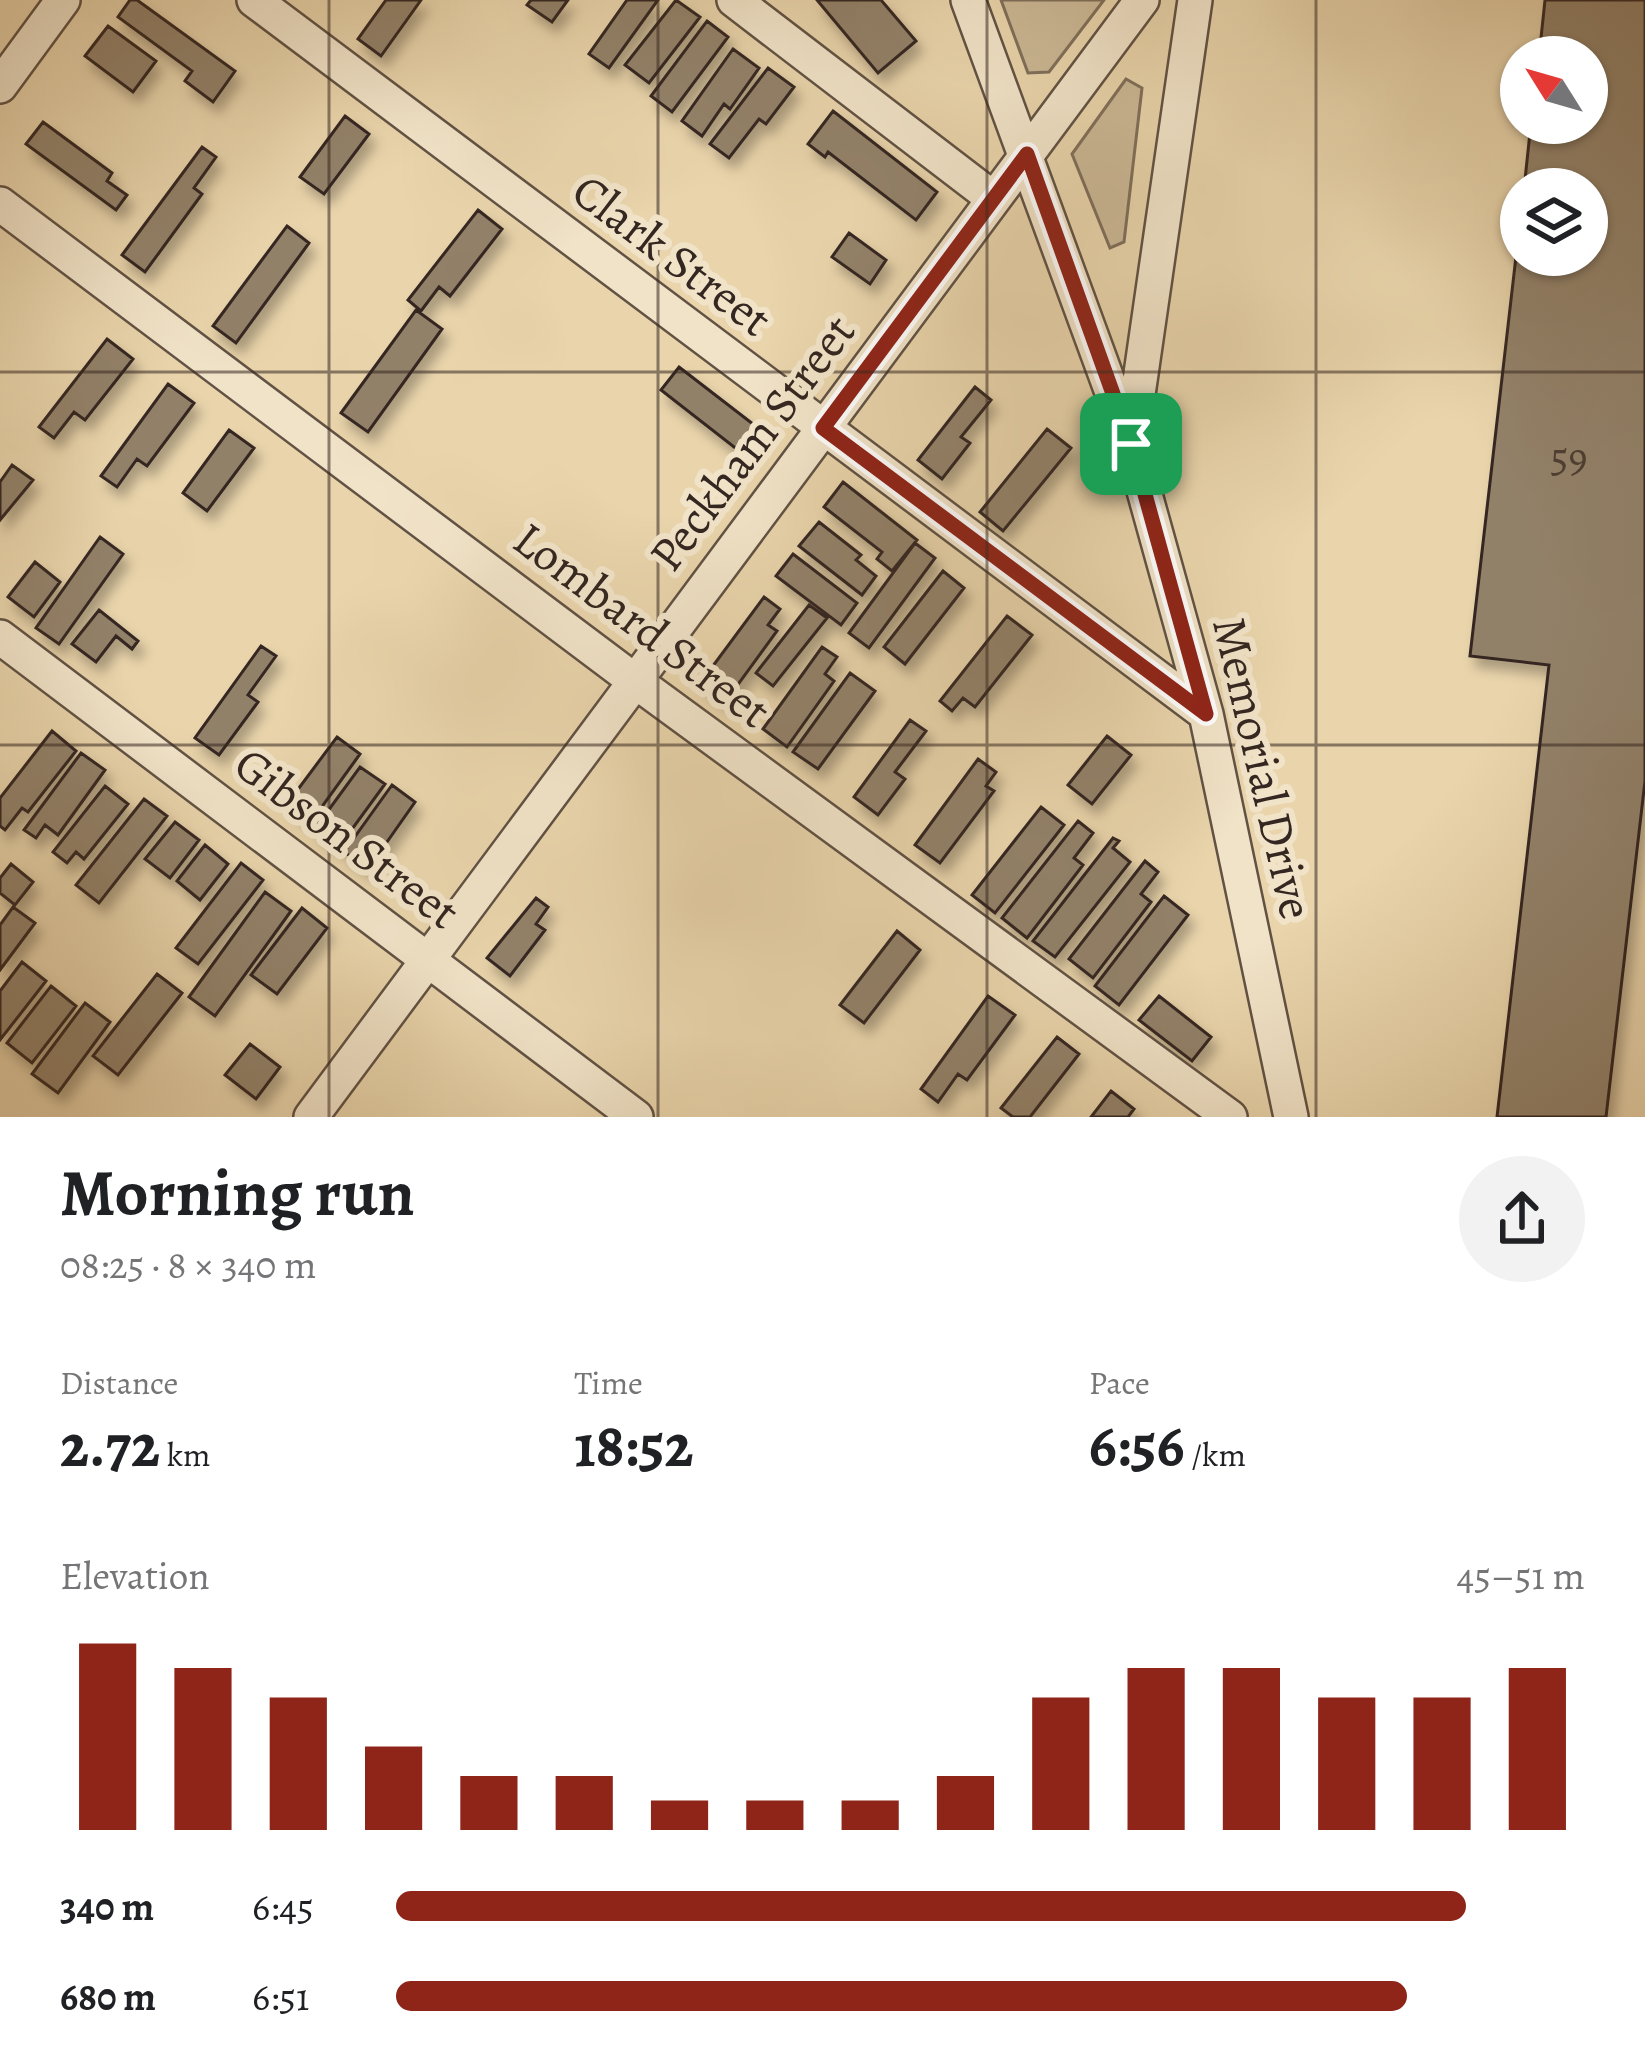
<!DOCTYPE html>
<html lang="en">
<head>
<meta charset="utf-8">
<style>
  body { margin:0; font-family:Alegreya,serif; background:#f2f2f2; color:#202124; height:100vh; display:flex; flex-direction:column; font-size:45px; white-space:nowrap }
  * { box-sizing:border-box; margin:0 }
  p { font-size:39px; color:#757577 }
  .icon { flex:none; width:66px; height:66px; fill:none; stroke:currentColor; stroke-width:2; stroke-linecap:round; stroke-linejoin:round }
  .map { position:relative; height:1117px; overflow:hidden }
  .panel { display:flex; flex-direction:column; background:#fff; flex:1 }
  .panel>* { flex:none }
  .needle { width:78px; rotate:307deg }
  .fabs { position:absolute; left:1500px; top:36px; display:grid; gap:24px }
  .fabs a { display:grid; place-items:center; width:108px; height:108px; border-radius:50%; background:#fff; box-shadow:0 3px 9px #0004; font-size:60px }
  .pin { position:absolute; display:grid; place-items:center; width:102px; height:102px; color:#fff; margin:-51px; border-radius:24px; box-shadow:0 6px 18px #0006 }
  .round { display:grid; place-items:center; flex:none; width:126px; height:126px; border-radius:63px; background:#f2f2f2 }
  .head { display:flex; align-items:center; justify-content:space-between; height:204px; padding:0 60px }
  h1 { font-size:66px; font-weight:700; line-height:90px }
  .stats { display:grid; grid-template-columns:repeat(3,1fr); gap:18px; height:204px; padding:12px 60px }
  .stats div { display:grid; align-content:center }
  .stats b { font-size:60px; font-weight:700 }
  .stats small { font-size:33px; font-weight:400 }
  .stats p { font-size:33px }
  .chart { height:336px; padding:24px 60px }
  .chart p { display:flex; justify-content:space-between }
  .chart svg { width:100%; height:216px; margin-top:12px; stroke:#8f2418; stroke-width:6 }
  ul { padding:0 60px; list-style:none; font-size:39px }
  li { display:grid; grid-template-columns:192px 144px 1fr; align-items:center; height:90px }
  li i { height:30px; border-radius:15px; background:#8f2418 }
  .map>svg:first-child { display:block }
  .green { fill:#cab794; stroke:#7f6f5a; stroke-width:3 }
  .building { fill:#928169; stroke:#342721; stroke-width:3; filter:url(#shadow) }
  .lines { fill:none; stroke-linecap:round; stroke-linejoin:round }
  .street-casing { stroke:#615244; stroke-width:38 }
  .street { stroke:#f1e3c8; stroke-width:33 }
  .route-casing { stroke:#fff; stroke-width:24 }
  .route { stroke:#8f2418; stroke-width:15 }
  .grid { fill:none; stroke:#342721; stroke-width:3; stroke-opacity:0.55 }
  .labels { text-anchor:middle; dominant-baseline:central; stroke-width:12; stroke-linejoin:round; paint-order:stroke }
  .number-label { font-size:42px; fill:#4c3e33 }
  .street-label { font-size:48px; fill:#342721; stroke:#f1e3c8 }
</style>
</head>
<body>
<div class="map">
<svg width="1645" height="1117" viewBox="0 0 1645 1117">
  <defs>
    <filter id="shadow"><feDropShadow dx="6" dy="10" stdDeviation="6" flood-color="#0004"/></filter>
  </defs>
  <rect width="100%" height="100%" fill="#e9d4ab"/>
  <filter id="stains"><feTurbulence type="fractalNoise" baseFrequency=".00167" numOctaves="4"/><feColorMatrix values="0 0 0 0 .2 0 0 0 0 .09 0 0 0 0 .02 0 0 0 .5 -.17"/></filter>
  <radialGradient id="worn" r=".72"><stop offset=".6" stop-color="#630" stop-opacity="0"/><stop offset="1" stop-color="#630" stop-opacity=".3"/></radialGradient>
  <!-- green -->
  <path class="green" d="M1001,0H1104L1049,72L1028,73Z
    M1126,79L1142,88L1124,242L1110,248L1072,154Z"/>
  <!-- building -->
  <path class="building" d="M130,0H137L235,71L213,102L185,81L192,71L118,17Z
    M386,0H421L381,56L358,39Z
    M531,0H568L552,22L527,5Z
    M627,0H658L609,68L589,54Z
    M676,0L700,17L649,83L625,65Z
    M817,0H881L916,41L878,73Z
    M1545,0H1645V781L1606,1117H1497L1549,665L1470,656L1521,213V255H1587V189H1524L1531,123H1587V57H1539Z
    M707,21L728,37L672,112L651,96Z
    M108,26L156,61L133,92L85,56Z
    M733,49L759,68L730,109L724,104L702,136L682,121Z
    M768,68L794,87L766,124L759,119L729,158L710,144Z
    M833,111L937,192L916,220L828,152L825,157L808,144Z
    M345,116L369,134L324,194L300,177Z
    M43,122L112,173L107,181L127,195L116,210L26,144Z
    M202,147L216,157L194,188L202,194L145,272L122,255Z
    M478,210L502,229L450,296L439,287L421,311L408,300Z
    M287,226L309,243L236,343L213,326Z
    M849,233L886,260L870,284L832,257Z
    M416,310L442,329L368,432L341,413Z
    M107,339L133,359L85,420L74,412L54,438L39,427Z
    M679,367L762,431L743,454L661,390Z
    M168,384L194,403L147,466L137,459L117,487L101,476Z
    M975,387L991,400L961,437L970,443L942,479L918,460Z
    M1047,429L1071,448L1003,531L980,512Z
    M229,430L254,448L207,511L183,493Z
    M12,465L33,480L0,520V482Z
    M843,482L917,540L892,571L877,559L882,552L824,507Z
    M819,522L861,555L856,560L876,576L862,595L799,546Z
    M100,537L123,554L59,644L36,628Z
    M915,543L935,558L869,648L849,633Z
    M793,554L857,603L841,625L776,576Z
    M35,562L60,582L34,617L8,597Z
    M943,571L964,588L905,664L884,647Z
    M764,597L780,609L768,625L777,631L726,701L701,682Z
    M809,605L827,618L773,686L756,673Z
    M99,610L138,641L132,649L116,636L96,662L72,644Z
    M1007,616L1032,635L975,707L963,698L952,711L940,701Z
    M261,646L276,656L248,695L258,702L219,755L195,738Z
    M822,647L837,657L825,674L834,681L787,747L763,729Z
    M850,673L875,691L818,769L793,752Z
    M910,720L926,731L895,772L905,779L878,815L854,797Z
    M52,731L76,751L28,812L22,808L5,830L0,826V798Z
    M1107,736L1131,755L1092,804L1068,785Z
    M337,737L360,754L311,822L287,804Z
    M81,753L105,770L58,835L45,825L36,838L24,830Z
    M978,759L996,772L986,786L994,791L940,863L915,845Z
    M360,767L385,784L339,847L314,830Z
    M392,785L415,802L368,869L344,852Z
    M105,786L128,804L84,859L76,852L67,863L53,852Z
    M144,799L167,816L99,903L76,885Z
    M1041,807L1064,825L995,913L972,895Z
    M1078,821L1093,833L1074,858L1083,865L1027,938L1002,918Z
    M175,822L199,840L170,878L145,859Z
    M1113,838L1119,841L1113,848L1130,862L1055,957L1033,941Z
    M205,845L228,864L200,900L177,881Z
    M1145,861L1158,872L1141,894L1151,902L1093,978L1069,959Z
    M241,863L263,880L198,964L176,948Z
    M11,864L33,882L15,905L0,893V878Z
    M265,892L291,911L215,1016L189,997Z
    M1164,896L1188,915L1119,1005L1095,986Z
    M536,898L548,907L536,924L545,930L510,976L487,958Z
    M13,907L35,923L0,970V925Z
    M302,908L327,928L277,994L251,975Z
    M897,931L920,950L864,1023L840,1005Z
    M22,962L46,981L0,1040V991Z
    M157,974L182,993L118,1075L93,1056Z
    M51,986L76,1006L32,1063L7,1043Z
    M988,996L1015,1015L967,1080L958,1074L938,1102L921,1089Z
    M1159,996L1211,1037L1192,1061L1139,1020Z
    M85,1003L110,1022L58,1093L32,1074Z
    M1057,1037L1079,1054L1030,1117H1013L1001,1108Z
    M250,1044L280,1067L256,1099L225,1075Z
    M1111,1091L1134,1109L1128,1117H1091Z"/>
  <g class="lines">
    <!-- street casing -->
    <g class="street-casing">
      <path id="street" d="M254,0L1206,714
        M734,0L994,199
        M968,0L1131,444L1206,714L1291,1117
        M0,86L63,0
        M0,204L635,681L1230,1117
        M1132,436L1195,0
        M0,637L636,1117
        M311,1117L1142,0"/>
    </g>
    <!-- street -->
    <use href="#street" class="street"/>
  </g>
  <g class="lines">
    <!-- route casing -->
    <g class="route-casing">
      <path id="route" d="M1027,154L1131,444L1206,714L823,428Z"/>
    </g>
    <!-- route -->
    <use href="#route" class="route"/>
  </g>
  <!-- grid -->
  <path class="grid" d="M329,0V1117M658,0V1117M987,0V1117M1316,0V1117M0,372H1645M0,745H1645"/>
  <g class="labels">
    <!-- number labels -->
    <g class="number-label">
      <text x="1569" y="456">59</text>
    </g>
    <!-- street labels -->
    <g class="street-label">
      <text transform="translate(672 255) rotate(37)">Clark Street</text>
      <text transform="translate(752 443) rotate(-53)">Peckham Street</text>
      <text transform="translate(642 625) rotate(37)">Lombard Street</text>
      <text transform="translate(1263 768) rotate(77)">Memorial Drive</text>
      <text transform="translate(347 838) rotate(37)">Gibson Street</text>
    </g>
  </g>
  <rect width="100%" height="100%" filter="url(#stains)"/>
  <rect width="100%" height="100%" fill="url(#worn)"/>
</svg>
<div class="fabs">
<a><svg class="needle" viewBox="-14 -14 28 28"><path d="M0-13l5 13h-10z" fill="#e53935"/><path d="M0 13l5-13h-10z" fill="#757577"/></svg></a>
<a><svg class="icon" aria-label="layers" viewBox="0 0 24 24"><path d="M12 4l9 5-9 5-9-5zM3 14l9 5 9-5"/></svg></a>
</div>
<div class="pin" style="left:1131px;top:444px;background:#1e9e55"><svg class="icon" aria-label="arrive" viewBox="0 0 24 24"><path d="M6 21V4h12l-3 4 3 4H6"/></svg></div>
</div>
<section class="panel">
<div class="head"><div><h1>Morning run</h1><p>08:25 · 8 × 340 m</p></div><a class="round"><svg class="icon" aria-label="share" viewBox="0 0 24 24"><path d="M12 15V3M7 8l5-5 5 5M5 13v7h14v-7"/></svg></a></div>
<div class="stats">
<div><p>Distance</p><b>2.72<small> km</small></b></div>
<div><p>Time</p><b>18:52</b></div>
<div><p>Pace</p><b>6:56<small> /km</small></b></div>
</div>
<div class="chart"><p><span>Elevation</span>45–51 m</p>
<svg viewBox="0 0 160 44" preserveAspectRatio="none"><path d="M5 44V6M15 44V11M25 44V17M35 44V27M45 44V33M55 44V33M65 44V38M75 44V38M85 44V38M95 44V33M105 44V17M115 44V11M125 44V11M135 44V17M145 44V17M155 44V11"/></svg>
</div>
<ul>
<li><b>340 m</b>6:45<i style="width:90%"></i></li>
<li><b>680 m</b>6:51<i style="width:85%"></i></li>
</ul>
</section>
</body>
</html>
